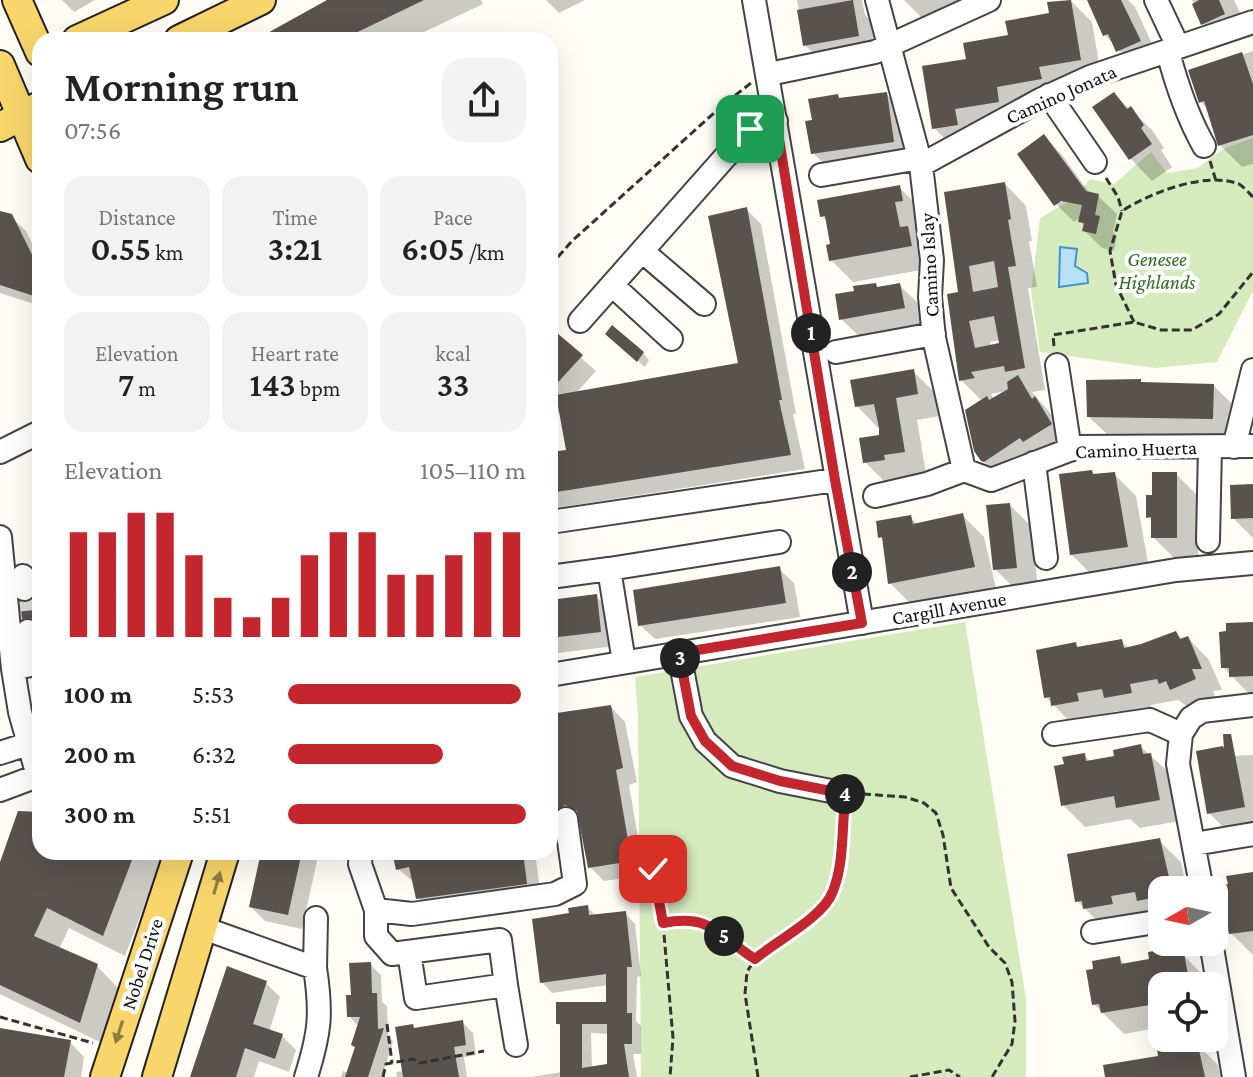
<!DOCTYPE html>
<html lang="en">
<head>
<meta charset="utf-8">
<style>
  body { margin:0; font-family:"Crimson Pro",serif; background:#f2f2f2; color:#222; height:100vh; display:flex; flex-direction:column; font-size:30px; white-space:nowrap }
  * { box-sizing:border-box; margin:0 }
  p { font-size:26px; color:#767676 }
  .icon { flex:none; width:44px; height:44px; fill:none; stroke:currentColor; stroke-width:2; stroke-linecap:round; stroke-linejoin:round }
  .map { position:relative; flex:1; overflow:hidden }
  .details { position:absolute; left:32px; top:32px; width:526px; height:828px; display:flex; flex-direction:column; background:#fff; border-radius:24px; box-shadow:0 8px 32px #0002 }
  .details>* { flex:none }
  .needle { width:52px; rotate:261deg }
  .controls { position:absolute; left:1148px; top:876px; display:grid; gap:16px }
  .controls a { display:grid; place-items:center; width:80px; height:80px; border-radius:16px; background:#fff; box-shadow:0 8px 32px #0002; font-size:40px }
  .pin { position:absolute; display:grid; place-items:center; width:68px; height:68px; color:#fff; margin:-34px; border-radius:16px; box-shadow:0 4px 12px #0006 }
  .km { position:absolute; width:40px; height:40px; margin:-20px; border-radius:50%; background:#222; color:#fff; font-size:22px; line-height:40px; text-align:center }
  .round { display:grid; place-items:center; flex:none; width:84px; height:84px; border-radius:24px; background:#f2f2f2 }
  .headline { display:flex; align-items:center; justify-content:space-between; height:136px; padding:0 32px }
  h1 { font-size:44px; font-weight:600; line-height:60px }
  .stats { display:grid; grid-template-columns:repeat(3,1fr); gap:12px; height:136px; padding:8px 32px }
  .stats div { display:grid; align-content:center; border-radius:20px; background:#f2f2f2; text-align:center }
  .stats b { font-size:34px; font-weight:600 }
  .stats small { font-size:22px; font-weight:400 }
  .stats p { font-size:22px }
  .chart { height:224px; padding:16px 32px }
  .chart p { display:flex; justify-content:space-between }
  .chart svg { width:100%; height:144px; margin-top:8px; stroke:#c4262e; stroke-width:6 }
  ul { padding:0 32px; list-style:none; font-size:26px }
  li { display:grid; grid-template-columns:128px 96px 1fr; align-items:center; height:60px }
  li i { height:20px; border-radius:10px; background:#c4262e }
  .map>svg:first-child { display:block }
  .green { fill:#d5ebbd }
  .water { fill:#b9e0f7; stroke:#3f96cf; stroke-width:2 }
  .shadow { fill:#0003; fill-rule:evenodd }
  .building { fill:#5a524d; fill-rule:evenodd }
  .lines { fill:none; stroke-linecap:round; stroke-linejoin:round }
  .minor-tunnel { stroke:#dbdad3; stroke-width:22; stroke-dasharray:22 11; stroke-linecap:butt }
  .minor-casing { stroke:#444; stroke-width:26 }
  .major-casing { stroke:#222; stroke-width:32 }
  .path { stroke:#333; stroke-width:3; stroke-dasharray:8 4; stroke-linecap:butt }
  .minor { stroke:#fff; stroke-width:22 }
  .major { stroke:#f9d66b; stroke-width:28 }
  .oneway { fill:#917d42 }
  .route-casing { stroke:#fff; stroke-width:16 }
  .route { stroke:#c4262e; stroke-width:10 }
  .labels { text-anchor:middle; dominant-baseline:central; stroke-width:8; stroke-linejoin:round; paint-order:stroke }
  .street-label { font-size:20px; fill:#111; stroke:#fff }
  .park-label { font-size:20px; font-style:italic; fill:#2f6b1f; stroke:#fff }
</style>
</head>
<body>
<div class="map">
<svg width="1253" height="1077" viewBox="0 0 1253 1077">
  <rect width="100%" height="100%" fill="#fffdf5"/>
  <!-- green -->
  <path class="green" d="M1253,138V291L1217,362L1155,368L1040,352L1031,292L1040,218L1074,198L1090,179L1114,184L1151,152L1167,173L1198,168L1223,149Z
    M965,622L1026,999V1077H641L638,716L635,677Z"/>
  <!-- water -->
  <path class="water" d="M1060,247L1077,249L1075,266L1087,273L1088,283L1059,287Z"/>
  <!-- shadow -->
  <path class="shadow" d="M62,0H95L74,12Z
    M332,0H481L483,4L407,40H259Z
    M546,0H585L559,13Z
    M797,0H862L865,15L874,24L880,57L827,67L805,45Z
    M904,0H971L924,20Z
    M1070,0L1092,22L1102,81L956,150L934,128L968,60L1052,15Z
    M1089,0H1128L1135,7L1161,63L1140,73L1105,35Z
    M1192,0H1234L1241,15L1236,17L1246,36L1225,45L1203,24Z
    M1253,51V164L1242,167L1220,145L1209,110L1201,102L1190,72Z
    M886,94L908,115L914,163L835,174L813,153L814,122L837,96L841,100Z
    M1114,94L1152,130L1164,148L1161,150L1172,167L1152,181L1131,159L1095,108Z
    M1044,136L1062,155L1091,195L1098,196L1117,214L1113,232L1117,236L1114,251L1102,248L1084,230L1085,226L1078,219L1074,222L1056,204Z
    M1005,184L1026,206L1032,241H1029L1037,287L1028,288L1045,390L1032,392L1057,421L1072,447L1005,483L982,460V401L961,380L960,294L946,193ZM1000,340L1001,345L991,347L990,342ZM1007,391L994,399L991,394Z
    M899,187L921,209L924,222L916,224L919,240L932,268L853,282L831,260L833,246L829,223L822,216Z
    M746,209L761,224L796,414H793L805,469L550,509V454L568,451L561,410L550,422V333L551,331L596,371L576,393L741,365Z
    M0,213L10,216L26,231L40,260V306L0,293Z
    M875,285L879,289L900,286L922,307L925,330L863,340L841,319L856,293Z
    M614,340L643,353L649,360L645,367Z
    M913,371L935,393L939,416L917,420L926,473L905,477L906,481L887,484L865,462L881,437L882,427L878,428L857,406Z
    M1143,384L1213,385L1235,407L1234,440L1111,438L1089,417Z
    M1092,472L1096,476L1114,474L1136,496L1149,568L1093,576L1071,554Z
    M1176,474L1198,496V559H1175L1153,537V521L1148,517L1154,497Z
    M1253,486V538L1233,518Z
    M1010,505L1031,526L1038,589L1017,591L995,569Z
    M962,515L984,537L996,588L912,605L890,583L885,541L880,537L910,517L918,525Z
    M779,569L794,583L800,617L655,639L640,625Z
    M40,590V628H34L24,618Z
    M596,596L611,611L615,646L550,654V602Z
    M1253,624V698L1223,667L1228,633Z
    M1176,633L1183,640L1188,638L1209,660L1222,690L1213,691L1217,701L1194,711L1178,700L1151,705L1153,714L1127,719L1119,711L1098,715L1099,723L1075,727L1046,697L1076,645L1079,648L1121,641L1129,649Z
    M611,707L625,722L637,782L629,785L641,855L636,857L639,876L604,881L590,867L579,819L568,827L550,829V716Z
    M1141,747L1173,776L1180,821L1140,828L1130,819L1085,827L1063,805L1084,755L1091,762L1116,757Z
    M1253,755V831L1231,835L1209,813L1229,756Z
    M40,814V852H165L125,956L69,928L59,949L97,966L118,988L102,1043L0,994V868Z
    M1159,841L1181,862L1187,890H1162V921L1107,930L1077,901Z
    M263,852H319L302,929L265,921L251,907Z
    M394,852H535L541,898L433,913L418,898L415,883L398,869Z
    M1253,874V955L1231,933Z
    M587,907L597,917L625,913L635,924L641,976L637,977L636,1021L641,1026V1054H633L637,1077H531L562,1072V1028L558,1023L608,1004V985L552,993L542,982L572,915ZM591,1033L609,1034V1066L592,1069Z
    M1170,950L1176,956L1183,955L1205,977L1207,986H1162V1027L1124,1034L1094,1004L1119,958L1126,965L1152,961Z
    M370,964L381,975L382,1002L387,1006L388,1036L393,1041L382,1077H341L343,1071L348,1073L356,1048L359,1027L349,1016L353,997Z
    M266,983L280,997L269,1032L282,1036L296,1050L289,1072L259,1061L254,1077H192Z
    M462,1022L473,1033L476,1055L464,1057L467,1077H397L396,1072L404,1071L412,1026L416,1030Z
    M0,1030L70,1042L84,1057L81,1077H0Z
    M1178,1038H1189L1196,1043L1218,1065L1221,1077H1107L1160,1057Z"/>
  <!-- building -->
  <path class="building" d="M327,0H424L341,40H255Z
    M853,0L859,36L803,46L797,10Z
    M1071,0L1081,60L1039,67L1042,79L997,87L999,102L955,109L958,125L932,129L922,66L966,59L963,43L1008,35L1005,21L1049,13L1047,2Z
    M1087,0H1121L1141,41L1116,52L1108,34L1103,36Z
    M1199,0H1219L1225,14L1201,25L1192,4Z
    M1242,52L1253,84V135L1218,146L1204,101L1199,103L1188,70Z
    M887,92L894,142L811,154L805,121L812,120L808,99L838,94L839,98Z
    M1114,92L1127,109L1131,106L1144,125L1141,128L1152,144L1129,160L1092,107Z
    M1044,134L1086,191L1099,194L1095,215L1100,216L1096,234L1082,231L1084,223L1078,222L1082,205L1061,201L1054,206L1017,154Z
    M1005,182L1011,219L1008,220L1016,266L1008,267L1025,368L1005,372L1004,366L971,372L975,378L959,381L947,294L958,292L944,192ZM994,261L998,287L973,292L969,266ZM994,316L999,343L975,348L969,321Z
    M900,185L903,201L895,202L900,227L908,226L912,246L829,261L826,245L830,244L825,216L820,217L817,200Z
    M747,207L782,400H779L791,455L550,493V452L566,450L556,395L738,363L708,216Z
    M0,211L12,214L40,271V298L0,285Z
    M876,283L877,287L900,283L905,308L839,320L835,294L854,291L853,286Z
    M612,325L644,352L637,362L605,334Z
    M550,327L583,355L550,391Z
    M914,369L918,394L896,398L905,452L884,455L885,460L863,463L859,438L879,435V428L874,404L855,407L850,380Z
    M1018,375L1032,399L1035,396L1052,424L1023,442L1020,438L984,462L981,461L974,451L965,410L987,396L989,400L1008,389L1007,382Z
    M1141,379V382L1214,384L1213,419L1087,417L1086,380Z
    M1092,470L1093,474L1115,472L1128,547L1070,555L1059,474Z
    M1152,472H1177V538H1151V517L1146,518V495H1152Z
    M1253,484V518L1231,519L1230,485Z
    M1010,503L1017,568L993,570L986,505Z
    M963,513L975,567L888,584L882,537L878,538L876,521L911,515L913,524Z
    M780,566L786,603L638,626L633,590Z
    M38,588H40V624L34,618L22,619L20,602L32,600Z
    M597,594L601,632L550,638V600Z
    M1253,622V676L1229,677V668H1221L1219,632L1226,631V623Z
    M1176,631L1180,639L1188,636L1202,669H1192L1196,679L1170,690L1166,681L1159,684L1157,679L1130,684L1132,693L1104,698L1102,689L1077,693L1079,701L1051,706L1050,697L1044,698L1036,650L1076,642L1077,647L1122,639L1124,648L1141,644Z
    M611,705L623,768L616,770L628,840L623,842L626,862L588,868L577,811L565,805L550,814V776L558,775L550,743V714Z
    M1223,734H1231L1245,807L1207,814L1196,751L1223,746L1224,749Z
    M1141,744L1143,754L1151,753L1160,800L1116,808L1114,796L1061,806L1054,766L1064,764L1062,757L1085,753L1086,761L1114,756L1113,750Z
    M18,811L40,812V852H135L103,936L47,908L34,936L98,964L80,1023L0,985V862Z
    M1160,838L1171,886L1162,887V896L1137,901L1135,892L1111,896L1113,904L1083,909L1082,901L1075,902L1067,854Z
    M261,852H302L288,915L249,907Z
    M392,852H419L421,858L454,852H523L527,884L416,899L409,867L396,870Z
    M1253,872V931L1229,934L1219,886L1228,884L1226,876Z
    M588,905L589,915L626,911L632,967H627V1013H632V1044H624L629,1077H560V1024H556V1002H606V974L540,983L532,919L569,913L568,908ZM582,1024H607V1064L582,1068Z
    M1171,948L1172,955L1184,953L1190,986H1162V1003L1101,1013L1099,1004L1092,1005L1086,970L1093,969L1092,961L1120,956L1121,964L1149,959L1148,952Z
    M371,962L372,993H377L378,1029L384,1028L368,1077H345L355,1047L351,1045L360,1017H347L346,995H351L349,963Z
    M227,966L267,981L253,1024L283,1034L275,1059L245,1048L236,1077H190Z
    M463,1020L466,1045L454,1047L459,1077H403L395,1027L413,1024L414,1028Z
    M0,1028L71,1040L64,1077H0Z
    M1162,1038H1189L1190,1042L1197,1041L1205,1077H1105L1103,1065L1158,1056L1157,1049L1164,1047Z"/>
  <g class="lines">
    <!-- minor-tunnel -->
    <path class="minor-tunnel" d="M24,589L28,631"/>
    <!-- minor casing -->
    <g class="minor-casing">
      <path id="minor" d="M754,0L862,623
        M877,0L921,165L932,260L930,297L934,338L964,470L991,480L1077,447L1253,446
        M1156,0L1173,36
        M1168,52C1177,86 1187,116 1204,146
        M769,74L875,52L989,0
        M1049,95L1095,162
        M921,165L1042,99L1090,77L1253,22
        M821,175L920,158
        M642,251L704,304
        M612,285L671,339
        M580,321L750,129L776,121
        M836,352L934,334
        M1057,365L1070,450
        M1234,447L1253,370
        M0,452L40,432
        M1034,463L1046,558
        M875,496L927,484L964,470
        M550,522L835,480
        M0,537L13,669L20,712L38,776
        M1208,541L1210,447
        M609,569L779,542
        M23,576L24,589
        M550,577L609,569L624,662
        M679,653L691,716L705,741L732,766L780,781L846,794
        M13,669L30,665L28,631
        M550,675L1176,570L1253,563
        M1054,734L1150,720L1181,734
        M0,753L40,740
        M0,790L40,775
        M1194,844L1253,834
        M361,852L360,864L376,910V936L392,954L500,940L506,985L416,998L409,952
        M1202,890L1178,764L1181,734L1191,718L1202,711L1253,705
        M376,910L412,914L555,894L575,884L566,819
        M203,928L315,968C322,1013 320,1033 306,1077
        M1093,932L1162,921
        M1211,942L1234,1077
        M315,968L316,918
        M506,985L516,1045"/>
    </g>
    <!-- major casing -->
    <g class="major-casing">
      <path id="major" d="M17,0L40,52
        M77,40L164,0
        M179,40L261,0
        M0,65L40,159
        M0,127L40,106
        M105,1077L179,852
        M157,1077L225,852"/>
    </g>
    <!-- path -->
    <path class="path" d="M1210,161L1216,181
      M1106,178L1118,197L1122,211
      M550,266L572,241L724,104L751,83
      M1134,322L1116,285L1110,251L1122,211C1150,193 1205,171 1239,184C1244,187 1249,193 1253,197
      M1054,346L1053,335L1134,322L1161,330H1192L1219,314L1253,272
      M863,794L905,797L924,803L936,813L943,835L951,888L989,947L1005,963L1012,982L1015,1021L1012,1044L992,1077
      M633,864L648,861L653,869L663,923C710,913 719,936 755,959
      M663,923L673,1038L670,1077
      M0,1017L93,1043
      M387,1024L392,1063
      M383,1077L386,1064L413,1059L420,1063L484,1051
      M758,1077L745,994L747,972L755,959L810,918L833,893L842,854L843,811
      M910,1077L949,1070L960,1077"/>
    <!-- minor -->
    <use href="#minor" class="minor"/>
    <!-- major -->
    <use href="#major" class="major"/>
  </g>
  <!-- one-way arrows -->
  <defs><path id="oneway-solid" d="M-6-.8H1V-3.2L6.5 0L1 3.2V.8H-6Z" transform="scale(2)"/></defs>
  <g class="oneway">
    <use href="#oneway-solid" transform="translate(217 883) rotate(-74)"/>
    <use href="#oneway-solid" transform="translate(119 1032) rotate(108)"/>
  </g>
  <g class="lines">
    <!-- route casing -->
    <g class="route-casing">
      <path id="route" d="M653,869L663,923C711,913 718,936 755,959C776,941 824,917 833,891C845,861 841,826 846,794L780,781L732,766L705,741L691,716L679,653L862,623L835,480L776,121L750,129"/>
    </g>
    <!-- route -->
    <use href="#route" class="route"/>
  </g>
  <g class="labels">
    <!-- street labels -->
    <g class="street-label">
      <text transform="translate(1061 94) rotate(-24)">Camino Jonata</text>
      <text transform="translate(929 265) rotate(-93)">Camino Islay</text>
      <text transform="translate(1136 449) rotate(-2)">Camino Huerta</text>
      <text transform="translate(949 608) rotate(-10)">Cargill Avenue</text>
      <text transform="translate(142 964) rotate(-72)">Nobel Drive</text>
    </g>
    <!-- park labels -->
    <g class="park-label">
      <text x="1157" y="259">Genesee<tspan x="1157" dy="23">Highlands</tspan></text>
    </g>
  </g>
</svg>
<div class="controls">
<a><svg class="needle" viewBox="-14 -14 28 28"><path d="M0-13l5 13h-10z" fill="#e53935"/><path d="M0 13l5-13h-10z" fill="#767676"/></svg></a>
<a><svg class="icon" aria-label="locate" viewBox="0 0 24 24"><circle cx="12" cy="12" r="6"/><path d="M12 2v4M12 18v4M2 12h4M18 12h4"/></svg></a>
</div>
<div class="pin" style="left:750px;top:129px;background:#1e9e55"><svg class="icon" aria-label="arrive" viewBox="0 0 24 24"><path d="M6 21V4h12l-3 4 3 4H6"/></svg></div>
<div class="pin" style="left:653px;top:869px;background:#d93025"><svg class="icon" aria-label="check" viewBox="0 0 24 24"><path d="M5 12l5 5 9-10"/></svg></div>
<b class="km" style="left:811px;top:333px">1</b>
<b class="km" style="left:852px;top:572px">2</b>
<b class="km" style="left:680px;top:658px">3</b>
<b class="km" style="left:845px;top:794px">4</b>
<b class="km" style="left:724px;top:936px">5</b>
<section class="details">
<div class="headline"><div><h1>Morning run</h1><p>07:56</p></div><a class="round"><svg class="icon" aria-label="share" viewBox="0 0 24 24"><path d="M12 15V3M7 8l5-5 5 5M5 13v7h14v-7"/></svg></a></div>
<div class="stats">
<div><p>Distance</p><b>0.55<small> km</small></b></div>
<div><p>Time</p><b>3:21</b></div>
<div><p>Pace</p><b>6:05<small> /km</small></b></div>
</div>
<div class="stats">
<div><p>Elevation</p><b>7<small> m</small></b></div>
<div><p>Heart rate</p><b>143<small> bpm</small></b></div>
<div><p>kcal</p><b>33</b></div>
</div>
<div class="chart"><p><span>Elevation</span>105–110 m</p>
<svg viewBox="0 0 160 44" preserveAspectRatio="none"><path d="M5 44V12M15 44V12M25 44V6M35 44V6M45 44V19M55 44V32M65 44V38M75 44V32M85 44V19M95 44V12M105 44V12M115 44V25M125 44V25M135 44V19M145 44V12M155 44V12"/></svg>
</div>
<ul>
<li><b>100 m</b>5:53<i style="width:98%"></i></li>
<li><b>200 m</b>6:32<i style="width:65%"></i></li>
<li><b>300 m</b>5:51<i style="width:100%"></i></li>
</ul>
</section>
</div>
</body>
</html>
